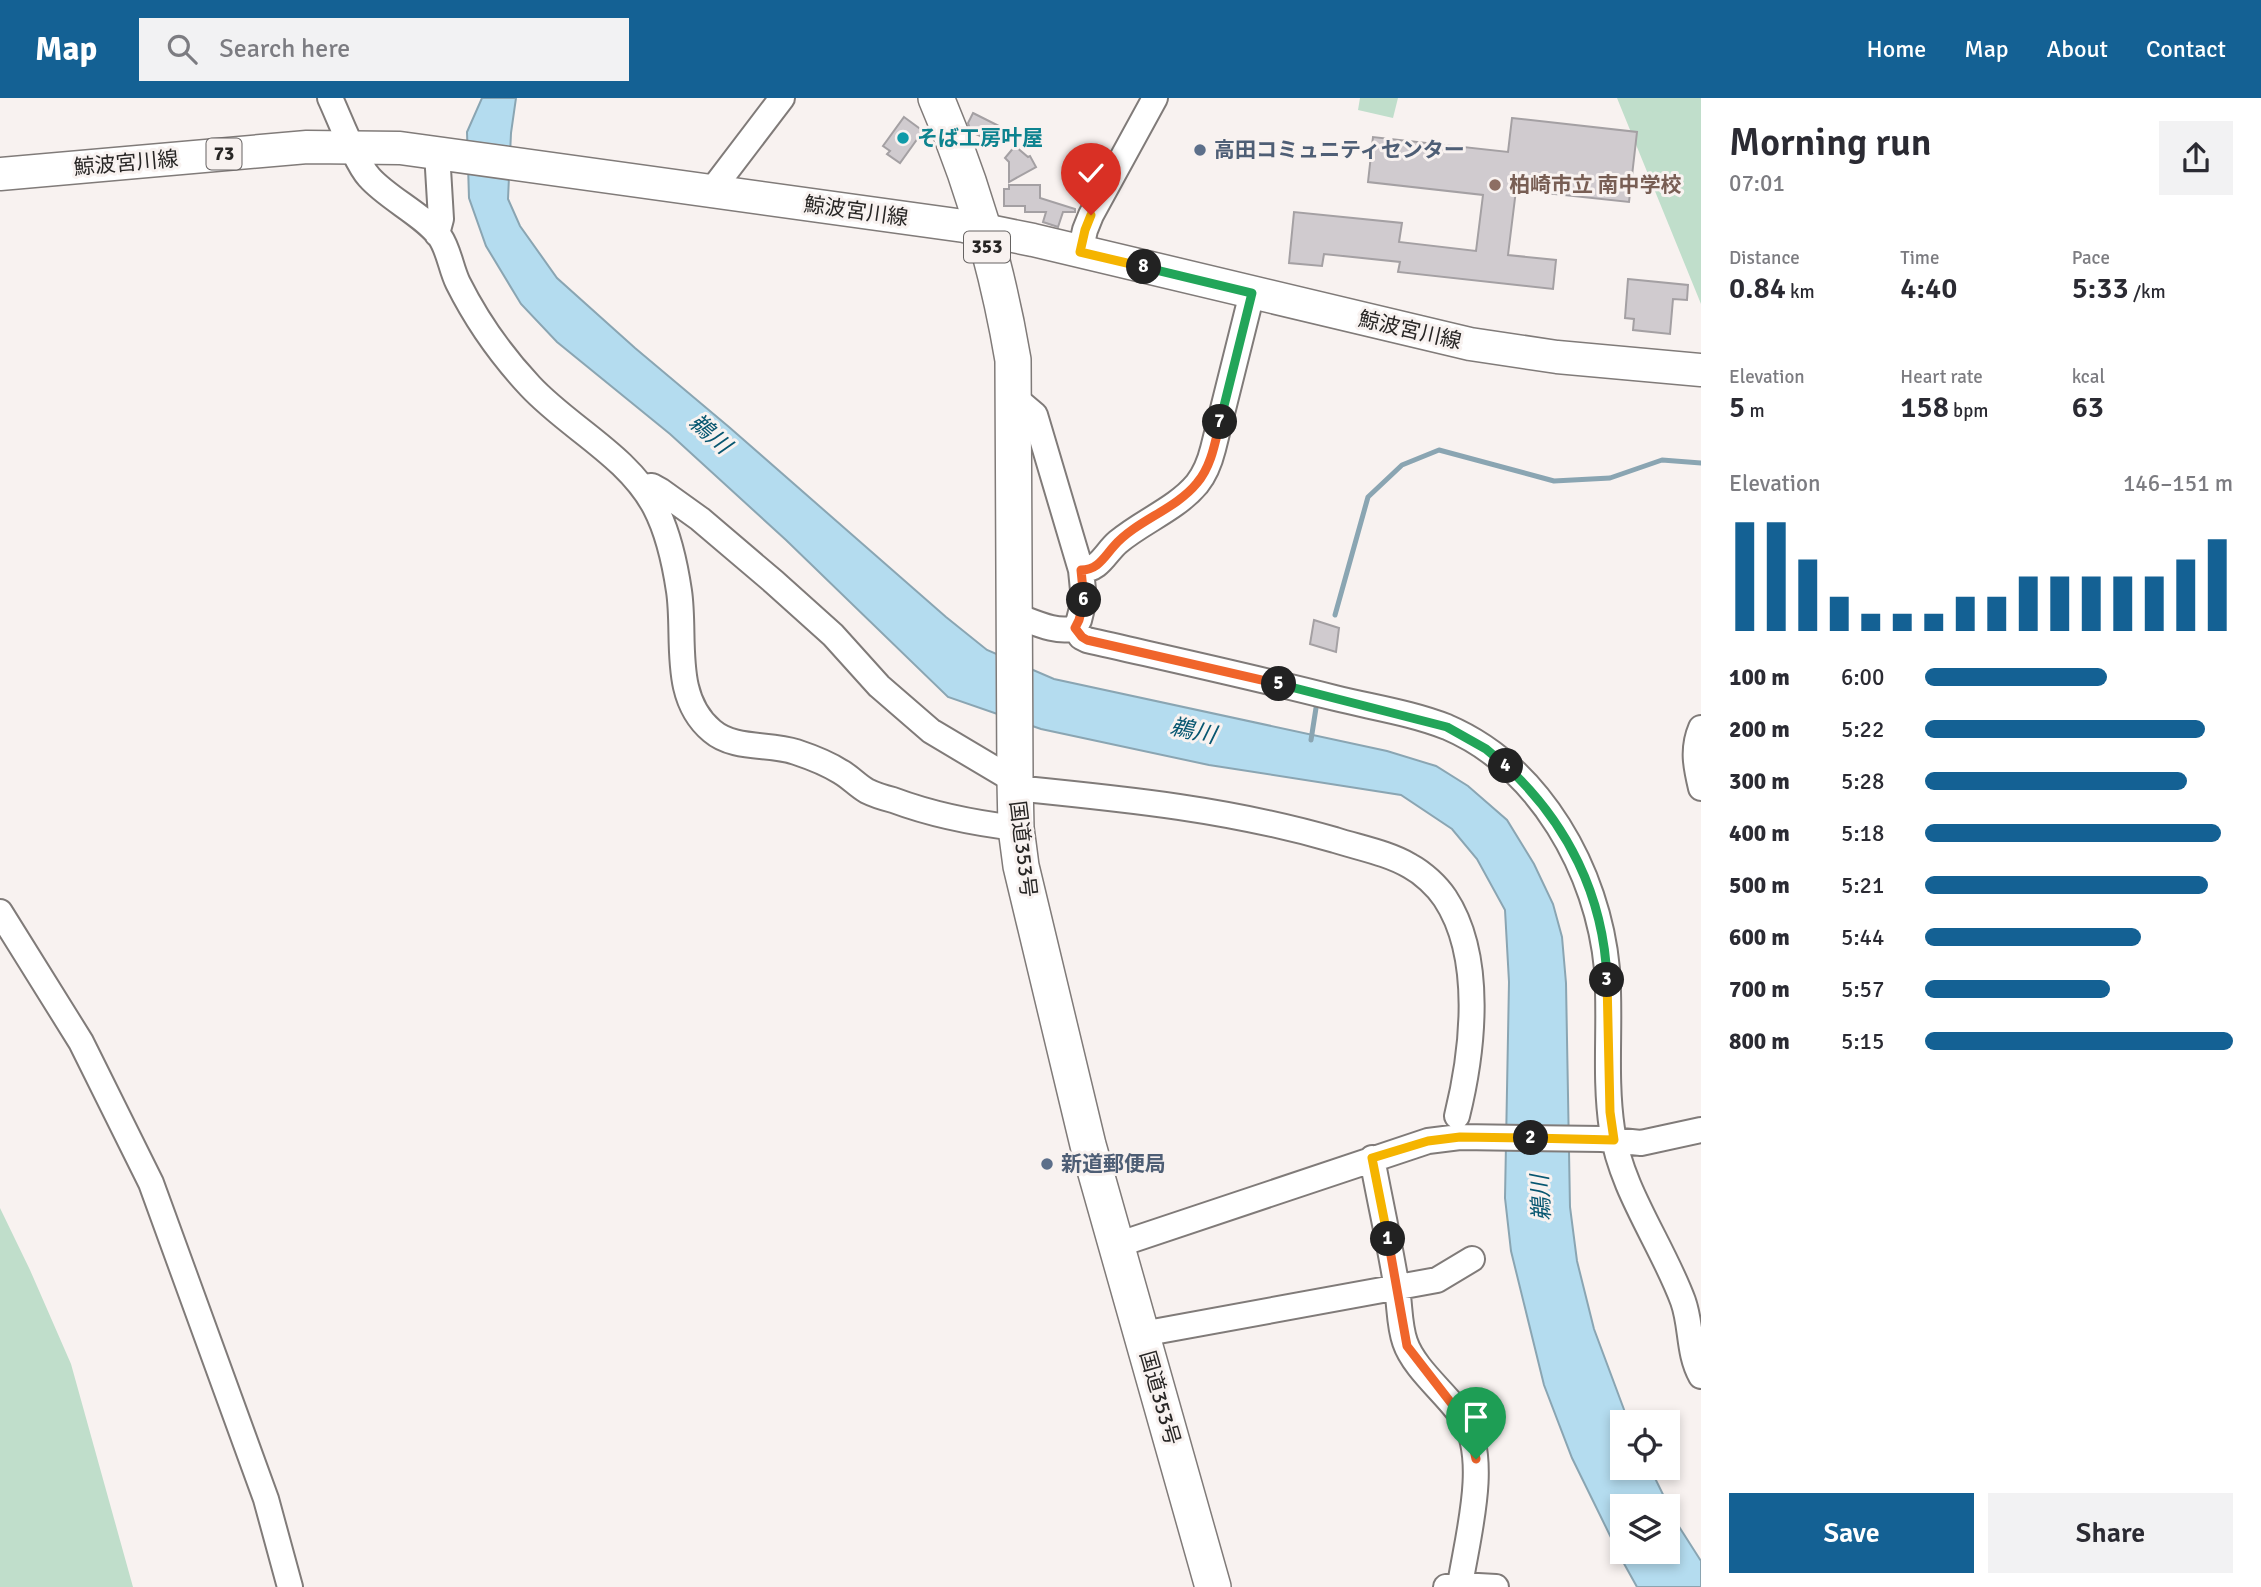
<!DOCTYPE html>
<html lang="en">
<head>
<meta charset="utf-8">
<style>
  body { margin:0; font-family:Signika,"Noto Sans JP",sans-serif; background:#f2f2f3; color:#2b2b33; height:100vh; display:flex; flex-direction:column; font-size:26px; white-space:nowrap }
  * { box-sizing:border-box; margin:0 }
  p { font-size:23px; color:#7c7c81 }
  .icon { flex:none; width:38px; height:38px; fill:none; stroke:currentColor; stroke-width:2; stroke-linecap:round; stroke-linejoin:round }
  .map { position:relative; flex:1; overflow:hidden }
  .details { display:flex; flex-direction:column; background:#fff; width:560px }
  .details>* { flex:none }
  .fabs { position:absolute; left:1610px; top:1312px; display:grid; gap:14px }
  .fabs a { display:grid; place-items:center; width:70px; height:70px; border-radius:0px; background:#fff; box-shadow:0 4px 10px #0003; font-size:35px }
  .pin { position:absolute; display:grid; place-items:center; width:60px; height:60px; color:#fff; margin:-72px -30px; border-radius:50% 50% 50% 0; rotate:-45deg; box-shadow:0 0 7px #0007 }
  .pin .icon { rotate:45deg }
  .km { position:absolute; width:35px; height:35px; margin:-18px; border-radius:50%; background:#222; color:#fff; font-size:19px; line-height:35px; text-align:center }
  .round { display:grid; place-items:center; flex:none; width:74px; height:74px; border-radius:0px; background:#f2f2f3 }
  .overview { display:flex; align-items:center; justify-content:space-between; height:119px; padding:0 28px }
  h1 { font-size:38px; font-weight:600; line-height:52px }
  .stats { display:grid; grid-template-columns:repeat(3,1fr); gap:10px; height:119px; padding:7px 28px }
  .stats div { display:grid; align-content:center }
  .stats b { font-size:30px; font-weight:600 }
  .stats small { font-size:19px; font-weight:400 }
  .stats p { font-size:19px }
  .chart { height:196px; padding:14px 28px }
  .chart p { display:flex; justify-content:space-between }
  .chart svg { width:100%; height:126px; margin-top:7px; stroke:#146194; stroke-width:6 }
  .action { display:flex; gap:14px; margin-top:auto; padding:14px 28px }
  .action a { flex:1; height:80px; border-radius:0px; background:#146194; color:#fff; font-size:28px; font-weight:600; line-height:80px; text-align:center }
  .action a+a { background:#f2f2f3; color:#2b2b33 }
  ul { padding:0 28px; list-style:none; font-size:23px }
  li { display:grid; grid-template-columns:112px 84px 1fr; align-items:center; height:52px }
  li i { height:18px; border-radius:9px; background:#146194 }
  header { display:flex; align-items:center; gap:42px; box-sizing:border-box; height:98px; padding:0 35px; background:#146194; color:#fff }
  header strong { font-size:33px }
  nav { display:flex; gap:38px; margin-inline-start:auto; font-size:24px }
  .search { width:490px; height:63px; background:#f2f2f3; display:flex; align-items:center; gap:18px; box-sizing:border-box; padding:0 24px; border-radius:0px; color:#7c7c81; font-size:26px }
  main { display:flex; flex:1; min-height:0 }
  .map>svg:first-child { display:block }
  .green { fill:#c0decb }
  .water { fill:#b4dcef; stroke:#8aa5b2; stroke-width:2; fill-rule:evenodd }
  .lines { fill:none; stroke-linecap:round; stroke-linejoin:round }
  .stream { stroke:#8aa5b2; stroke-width:5 }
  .building { fill:#d0cbcf; stroke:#a4a0a3; stroke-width:2 }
  .minor-casing { stroke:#807b79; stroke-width:28 }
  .major-casing { stroke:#807b79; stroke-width:35 }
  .highway-casing { stroke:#807b79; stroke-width:38 }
  .minor { stroke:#fff; stroke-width:24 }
  .major { stroke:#fff; stroke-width:32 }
  .highway { stroke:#fff; stroke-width:35 }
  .split-1-casing { stroke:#fff; stroke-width:14 }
  .split-2-casing { stroke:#fff; stroke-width:14 }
  .split-3-casing { stroke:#fff; stroke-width:14 }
  .split-4-casing { stroke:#fff; stroke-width:14 }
  .split-5-casing { stroke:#fff; stroke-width:14 }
  .split-6-casing { stroke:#fff; stroke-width:14 }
  .split-7-casing { stroke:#fff; stroke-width:14 }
  .split-8-casing { stroke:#fff; stroke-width:14 }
  .split-9-casing { stroke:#fff; stroke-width:14 }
  .split-1 { stroke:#f0652b; stroke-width:9 }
  .split-2 { stroke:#f5b400; stroke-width:9 }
  .split-3 { stroke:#f5b400; stroke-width:9 }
  .split-4 { stroke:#22a559; stroke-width:9 }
  .split-5 { stroke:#22a559; stroke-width:9 }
  .split-6 { stroke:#f0652b; stroke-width:9 }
  .split-7 { stroke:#f0652b; stroke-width:9 }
  .split-8 { stroke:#22a559; stroke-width:9 }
  .split-9 { stroke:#f5b400; stroke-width:9 }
  .culture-dot { fill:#0f9aa8; stroke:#f8f2f0; stroke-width:2.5 }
  .service-dot { fill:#5c6f8a; stroke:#f8f2f0; stroke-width:2.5 }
  .education-dot { fill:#8d6e63; stroke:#f8f2f0; stroke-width:2.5 }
  .labels { text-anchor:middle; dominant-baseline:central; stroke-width:6; stroke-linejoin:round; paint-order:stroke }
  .shield { fill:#f8f2f0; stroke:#666362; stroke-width:2 }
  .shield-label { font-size:19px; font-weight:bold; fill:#282625 }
  .culture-label { font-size:21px; font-weight:bold; fill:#0d838f; stroke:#f8f2f0; text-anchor:start }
  .service-label { font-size:21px; font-weight:bold; fill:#4e5e75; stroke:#f8f2f0; text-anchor:start }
  .street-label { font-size:21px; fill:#282625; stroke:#f8f2f0 }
  .education-label { font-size:21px; font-weight:bold; fill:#785e54; stroke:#f8f2f0; text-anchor:start }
  .water-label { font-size:23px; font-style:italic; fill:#075670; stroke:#f8f2f0 }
</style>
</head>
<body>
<header>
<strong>Map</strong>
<div class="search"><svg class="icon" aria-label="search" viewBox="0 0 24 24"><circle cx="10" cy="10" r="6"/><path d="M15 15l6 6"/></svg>Search here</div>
<nav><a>Home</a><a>Map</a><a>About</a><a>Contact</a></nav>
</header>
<main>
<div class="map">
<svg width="1701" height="1489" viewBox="0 0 1701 1489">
  <rect width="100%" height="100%" fill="#f8f2f0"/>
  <!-- green -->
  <path class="green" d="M1360,0H1398L1393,20L1358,12Z
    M1617,0H1701V206Z
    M0,1110L30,1172L71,1266L133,1489H0Z"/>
  <!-- water -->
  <path class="water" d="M482,0H516L511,35L508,101L520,128L557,180L635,250L729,329L946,519L987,552L1054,581L1387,653L1436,668L1468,688L1507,722L1534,766L1553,806L1562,839L1566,885L1570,1109L1577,1163L1594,1231L1629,1325H1622V1370H1650L1678,1427L1701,1463V1489H1637L1622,1462L1572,1360L1544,1287L1511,1153L1505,1100L1509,884L1505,812L1477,761L1452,731L1401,697L1209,667L1041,631L948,599L786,442L670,336L557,244L521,206L486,148L469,100L467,34ZM1622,1409H1668V1454H1622Z"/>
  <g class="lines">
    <!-- stream -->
    <path class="stream" d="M1335,517L1368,399L1402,367L1439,352L1554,383L1610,380L1662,362L1701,365
      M1311,642L1316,610"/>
  </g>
  <!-- building -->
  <path class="building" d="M973,15L999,28L992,43L971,34L968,25Z
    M904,19L923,33L900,65L887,56L890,53L883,48Z
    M1512,20L1637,34L1629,104L1516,92L1508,157L1556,162L1553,191L1398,174L1400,164L1324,156L1322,168L1289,165L1294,114L1402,125L1399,144L1476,153L1483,97L1368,84L1373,39L1508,54Z
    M1015,48L1028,59L1030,58L1036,69L1009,84V64L1005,60Z
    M1009,87H1040V100L1075,111V114H1063L1058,129L1043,124L1046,114H1025V108H1004V91H1009Z
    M1628,181L1688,187L1687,202L1673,201L1670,236L1633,232L1634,221L1625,220Z
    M1314,522L1339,530L1336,554L1310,546Z"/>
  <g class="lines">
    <!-- minor casing -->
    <g class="minor-casing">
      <path id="minor" d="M330,0C339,19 356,65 369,79C387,100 424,117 440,139C449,152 451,171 458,185C477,223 501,257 530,288C569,330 627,357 655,409C668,434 675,466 679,493C686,540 671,599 712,633C734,652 769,645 796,654C811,659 827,665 841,674C850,679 858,688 867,693C875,697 885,700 893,702C933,717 974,725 1016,730
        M437,54L441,121L437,136
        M712,92L782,0
        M1080,154L1085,132L1091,117L1155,0
        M643,389L652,388L661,393L700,421L774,484L833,537L879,588L931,633L1015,683
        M1081,472C1100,472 1105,455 1118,444C1143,423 1176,411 1197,386C1205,376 1210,363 1213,351L1252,195
        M1014,517C1032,523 1056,536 1075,530L1079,522L1084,502L1081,472L1035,317L1022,306L1014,305
        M1075,530L1081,539L1087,542C1170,561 1253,579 1335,600C1371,609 1412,615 1447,629C1540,669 1598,773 1607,871C1611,924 1604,978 1612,1031C1621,1092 1662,1146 1683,1203C1692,1228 1688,1255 1701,1278
        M1701,630C1692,651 1696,669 1701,690
        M1015,690C1125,701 1228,711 1335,742C1360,750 1388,755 1410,768C1423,775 1437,788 1445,800C1484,859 1473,953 1457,1018
        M0,814L81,944L151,1085L266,1401L290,1489
        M1372,1060C1380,1104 1390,1147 1397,1191C1400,1208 1399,1227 1405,1244C1414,1271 1447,1296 1463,1320C1490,1360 1467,1441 1460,1487
        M1117,1147L1428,1043L1460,1039L1602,1041L1641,1045L1701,1032
        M1142,1236L1437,1182L1472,1161
        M1446,1489L1460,1487L1496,1489"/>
    </g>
    <!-- major casing -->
    <g class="major-casing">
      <path id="major" d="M0,76L307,49L400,50L964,128L1033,142L1470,246L1557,259L1701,272"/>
    </g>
    <!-- highway casing -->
    <g class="highway-casing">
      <path id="highway" d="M936,0C972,83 998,173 1013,262L1015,683L1016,730L1021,768L1088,1047L1213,1489"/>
    </g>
    <!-- minor -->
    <use href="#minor" class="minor"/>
    <!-- major -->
    <use href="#major" class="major"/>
    <!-- highway -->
    <use href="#highway" class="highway"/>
  </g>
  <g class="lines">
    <!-- split-1 casing -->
    <g class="split-1-casing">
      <path id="split-1" d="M1388,1141L1407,1248L1462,1319L1470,1332L1476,1361"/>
    </g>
    <!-- split-2 casing -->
    <g class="split-2-casing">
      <path id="split-2" d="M1388,1141L1372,1060L1428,1043L1460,1039L1531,1040"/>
    </g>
    <!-- split-3 casing -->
    <g class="split-3-casing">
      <path id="split-3" d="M1531,1040L1614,1042L1610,1014L1607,882"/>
    </g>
    <!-- split-4 casing -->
    <g class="split-4-casing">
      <path id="split-4" d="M1506,668C1567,724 1604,798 1607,882"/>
    </g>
    <!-- split-5 casing -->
    <g class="split-5-casing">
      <path id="split-5" d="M1279,586L1447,629L1486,651L1506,668"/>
    </g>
    <!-- split-6 casing -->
    <g class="split-6-casing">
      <path id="split-6" d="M1084,502L1079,522L1075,530L1082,539L1087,542L1279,586"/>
    </g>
    <!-- split-7 casing -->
    <g class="split-7-casing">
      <path id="split-7" d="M1084,502L1081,472C1098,472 1104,459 1114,448C1137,422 1175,412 1197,385C1211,369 1215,345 1220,324"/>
    </g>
    <!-- split-8 casing -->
    <g class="split-8-casing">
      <path id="split-8" d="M1144,169L1252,195L1220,324"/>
    </g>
    <!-- split-9 casing -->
    <g class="split-9-casing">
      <path id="split-9" d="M1091,117L1085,132L1080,154L1144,169"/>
    </g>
    <!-- split-1 -->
    <use href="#split-1" class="split-1"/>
    <!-- split-2 -->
    <use href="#split-2" class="split-2"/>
    <!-- split-3 -->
    <use href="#split-3" class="split-3"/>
    <!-- split-4 -->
    <use href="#split-4" class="split-4"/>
    <!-- split-5 -->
    <use href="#split-5" class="split-5"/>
    <!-- split-6 -->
    <use href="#split-6" class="split-6"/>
    <!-- split-7 -->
    <use href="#split-7" class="split-7"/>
    <!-- split-8 -->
    <use href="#split-8" class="split-8"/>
    <!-- split-9 -->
    <use href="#split-9" class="split-9"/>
  </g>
  <!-- markers -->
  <circle class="culture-dot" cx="903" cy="40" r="7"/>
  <g class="service-dot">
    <circle cx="1200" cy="52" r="7"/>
    <circle cx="1047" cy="1066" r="7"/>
  </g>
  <circle class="education-dot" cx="1495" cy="87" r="7"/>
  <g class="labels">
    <!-- shield labels -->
    <g class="shield">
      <rect x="206.5" y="40.5" width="35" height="31" rx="5"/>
      <rect x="964" y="133.5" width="46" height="31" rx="5"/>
    </g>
    <g class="shield-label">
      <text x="224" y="56">73</text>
      <text x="987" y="149">353</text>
    </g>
    <!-- culture labels -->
    <g class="culture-label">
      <text x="917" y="40">そば工房叶屋</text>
    </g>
    <!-- service labels -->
    <g class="service-label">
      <text x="1214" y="52">高田コミュニティセンター</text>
      <text x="1061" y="1066">新道郵便局</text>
    </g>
    <!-- street labels -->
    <g class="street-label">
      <text transform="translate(126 65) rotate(-5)">鯨波宮川線</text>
      <text transform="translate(856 113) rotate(8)">鯨波宮川線</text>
      <text transform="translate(1410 232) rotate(13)">鯨波宮川線</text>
      <text transform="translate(1023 751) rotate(83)">国道353号</text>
      <text transform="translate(1160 1300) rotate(74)">国道353号</text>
    </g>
    <!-- education labels -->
    <g class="education-label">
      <text x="1509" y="87">柏崎市立 南中学校</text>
    </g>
    <!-- water labels -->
    <g class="water-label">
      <text transform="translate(710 336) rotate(41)">鵜川</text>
      <text transform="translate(1193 633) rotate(12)">鵜川</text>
      <text transform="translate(1541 1100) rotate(-93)">鵜川</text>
    </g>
  </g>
</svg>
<div class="fabs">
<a><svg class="icon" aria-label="locate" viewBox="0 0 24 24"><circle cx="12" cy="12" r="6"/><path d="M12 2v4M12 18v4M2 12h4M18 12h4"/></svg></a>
<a><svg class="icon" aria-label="layers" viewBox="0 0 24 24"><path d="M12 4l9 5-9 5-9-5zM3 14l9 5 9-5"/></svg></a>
</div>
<div class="pin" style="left:1476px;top:1361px;background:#1e9e55"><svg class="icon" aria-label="arrive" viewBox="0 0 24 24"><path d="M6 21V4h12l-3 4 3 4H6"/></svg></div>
<div class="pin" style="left:1091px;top:117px;background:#d93025"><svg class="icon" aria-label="check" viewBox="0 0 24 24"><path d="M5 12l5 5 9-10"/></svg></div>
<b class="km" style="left:1388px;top:1141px">1</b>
<b class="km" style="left:1531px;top:1040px">2</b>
<b class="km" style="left:1607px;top:882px">3</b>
<b class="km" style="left:1506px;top:668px">4</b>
<b class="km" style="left:1279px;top:586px">5</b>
<b class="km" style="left:1084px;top:502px">6</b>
<b class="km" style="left:1220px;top:324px">7</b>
<b class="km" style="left:1144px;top:169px">8</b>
</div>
<section class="details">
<div class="overview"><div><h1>Morning run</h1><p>07:01</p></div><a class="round"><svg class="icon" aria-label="share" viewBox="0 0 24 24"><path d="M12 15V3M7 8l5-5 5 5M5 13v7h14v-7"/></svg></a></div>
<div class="stats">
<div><p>Distance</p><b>0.84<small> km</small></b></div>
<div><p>Time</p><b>4:40</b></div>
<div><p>Pace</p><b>5:33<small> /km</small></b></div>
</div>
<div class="stats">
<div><p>Elevation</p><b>5<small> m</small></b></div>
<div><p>Heart rate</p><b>158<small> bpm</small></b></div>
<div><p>kcal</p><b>63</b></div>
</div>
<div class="chart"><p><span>Elevation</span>146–151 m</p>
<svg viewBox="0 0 160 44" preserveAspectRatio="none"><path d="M5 44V6M15 44V6M25 44V19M35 44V32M45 44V38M55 44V38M65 44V38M75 44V32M85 44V32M95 44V25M105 44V25M115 44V25M125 44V25M135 44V25M145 44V19M155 44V12"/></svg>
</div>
<ul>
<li><b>100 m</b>6:00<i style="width:59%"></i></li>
<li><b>200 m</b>5:22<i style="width:91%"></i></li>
<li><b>300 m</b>5:28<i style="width:85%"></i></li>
<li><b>400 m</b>5:18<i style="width:96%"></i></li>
<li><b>500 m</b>5:21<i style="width:92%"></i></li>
<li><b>600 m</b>5:44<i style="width:70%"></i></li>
<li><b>700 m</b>5:57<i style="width:60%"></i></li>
<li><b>800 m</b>5:15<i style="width:100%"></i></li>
</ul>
<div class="action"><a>Save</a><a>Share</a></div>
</section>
</main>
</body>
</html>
